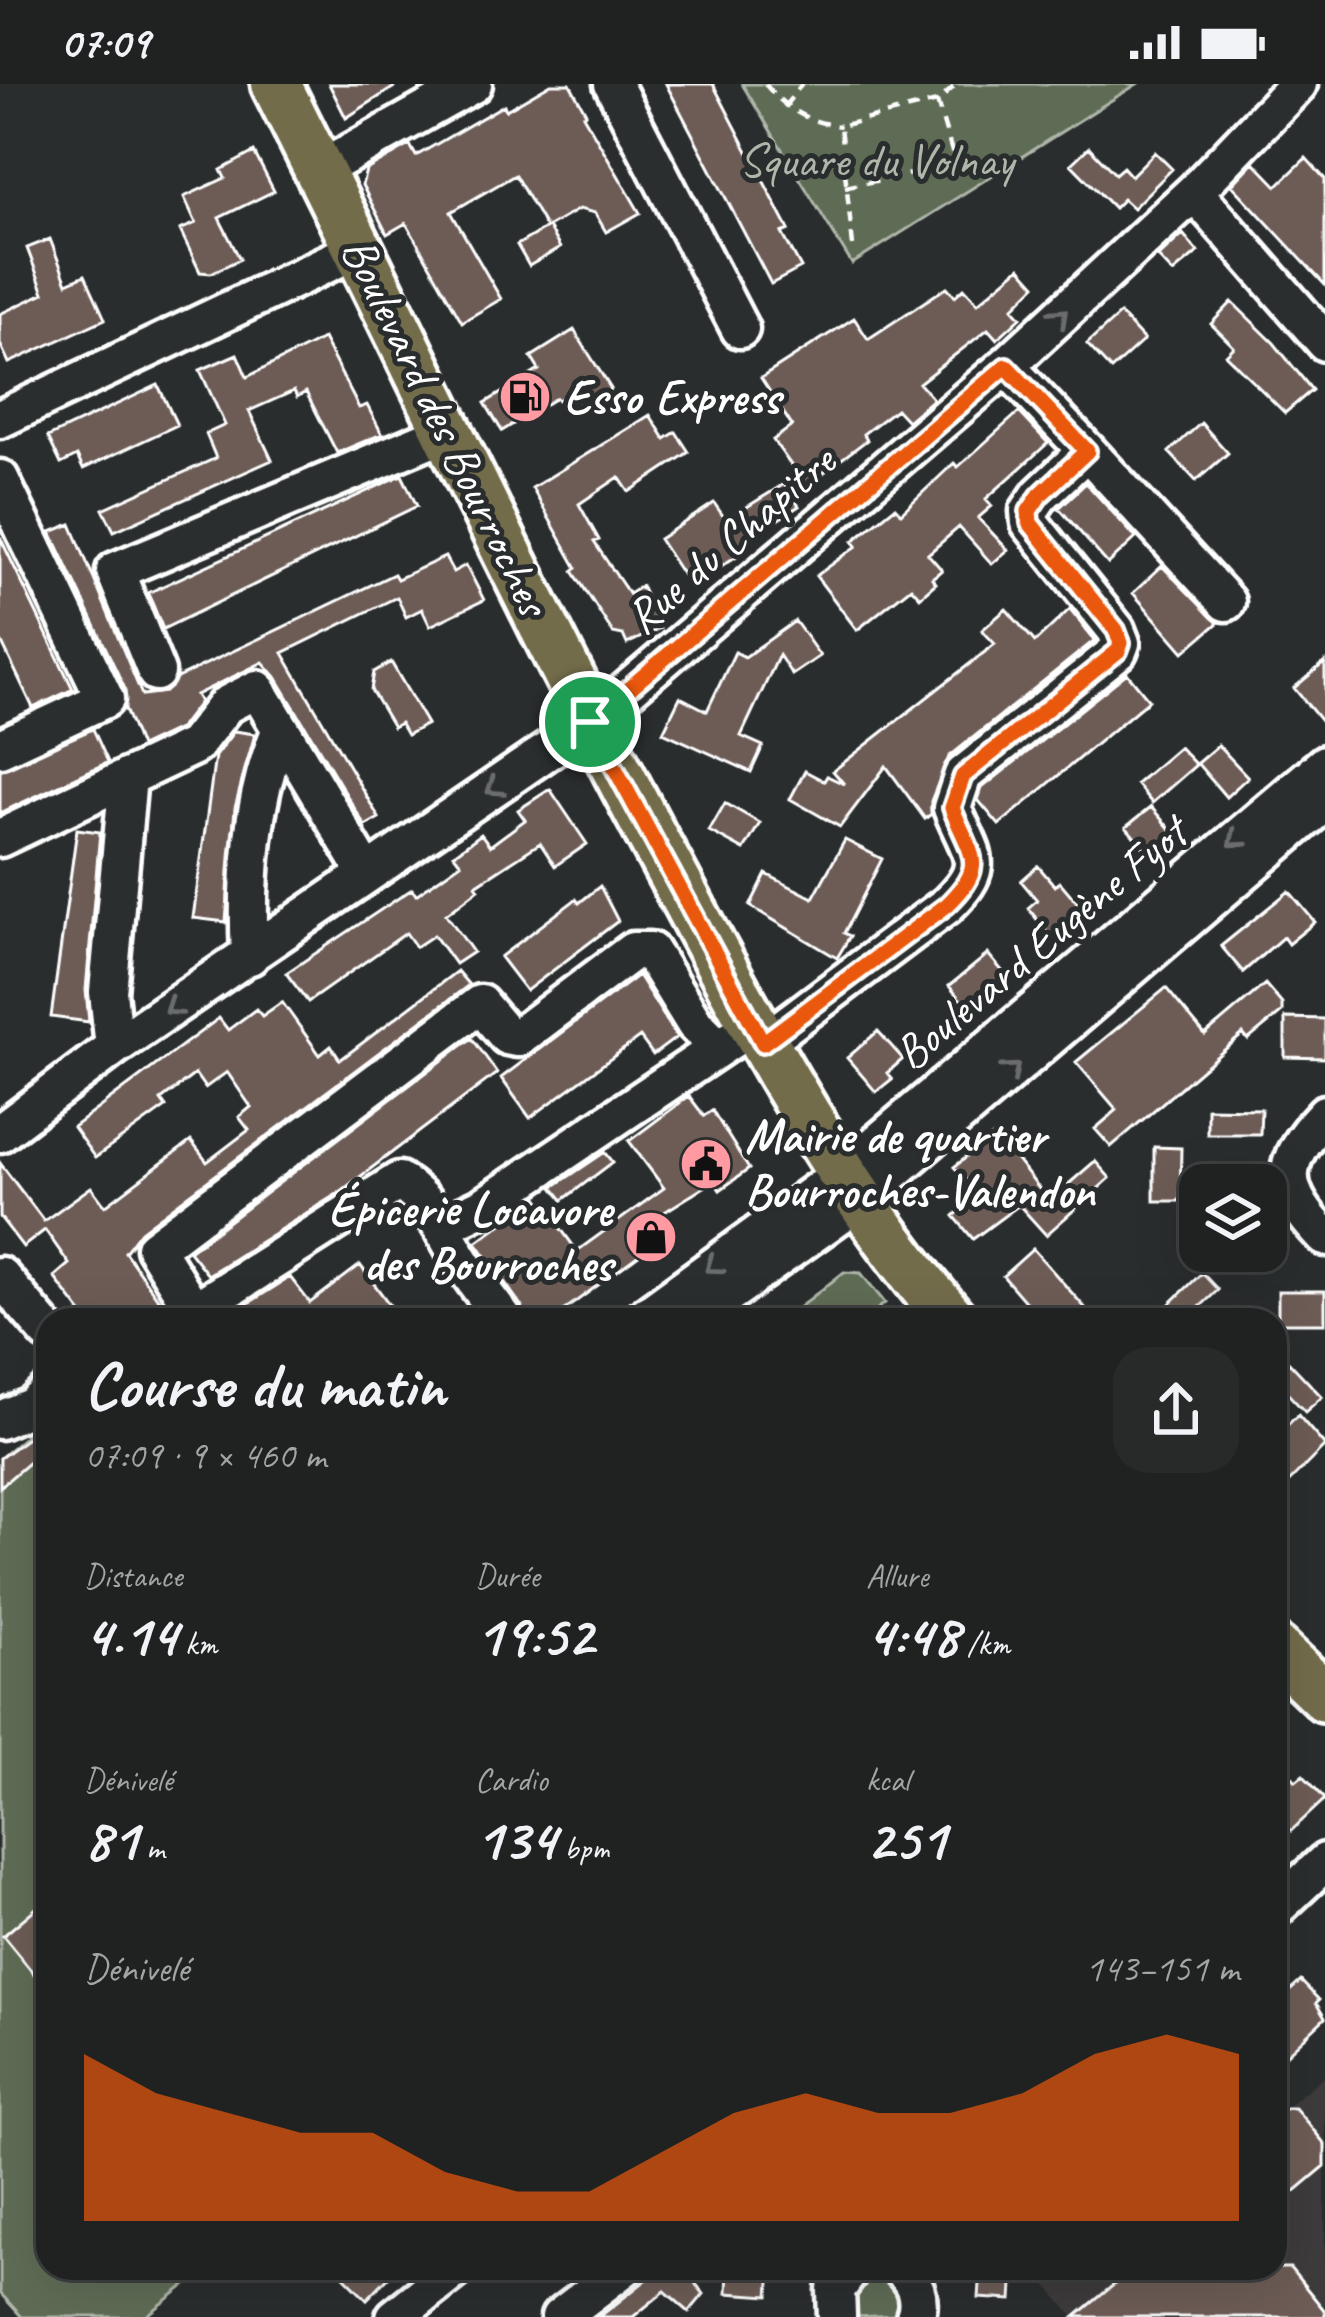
<!DOCTYPE html>
<html lang="fr">
<head>
<meta charset="utf-8">
<style>
  body { margin:0; font-family:Caveat,sans-serif; background:#282a2a; color:#f1f3f6; height:100vh; display:flex; flex-direction:column; font-size:45px; white-space:nowrap }
  * { box-sizing:border-box; margin:0 }
  p { font-size:39px; color:#a2a4a5 }
  .icon { flex:none; width:66px; height:66px; fill:none; stroke:currentColor; stroke-width:2; stroke-linecap:round; stroke-linejoin:round }
  .map { position:relative; flex:1; overflow:hidden }
  .panel { position:absolute; left:36px; top:1224px; width:1251px; height:972px; display:flex; flex-direction:column; background:#202222; border-radius:36px; box-shadow:0 12px 48px #0002,0 0 0 3px #3d3f40 }
  .panel>* { flex:none }
  .fabs { position:absolute; left:1179px; top:1080px; display:grid; gap:24px }
  .fabs a { display:grid; place-items:center; width:108px; height:108px; border-radius:24px; background:#202222; box-shadow:0 12px 48px #0002,0 0 0 3px #3d3f40; font-size:60px }
  .pin { position:absolute; display:grid; place-items:center; width:102px; height:102px; color:#fff; margin:-51px; border:6px solid #fff; border-radius:50%; box-shadow:0 3px 12px #0007 }
  .round { display:grid; place-items:center; flex:none; width:126px; height:126px; border-radius:36px; background:#282a2a }
  .overview { display:flex; align-items:center; justify-content:space-between; height:204px; padding:0 48px }
  h1 { font-size:66px; font-weight:700; line-height:90px }
  .figures { display:grid; grid-template-columns:repeat(3,1fr); gap:18px; height:204px; padding:12px 48px }
  .figures div { display:grid; align-content:center }
  .figures b { font-size:60px; font-weight:700 }
  .figures small { font-size:33px; font-weight:400 }
  .figures p { font-size:33px }
  .chart { height:336px; padding:24px 48px }
  .chart p { display:flex; justify-content:space-between }
  .chart svg { width:100%; height:216px; margin-top:12px; fill:#ea580c; opacity:.7 }
  .status { display:flex; justify-content:space-between; align-items:center; height:84px; padding:0 60px; background:#202222; direction:ltr }
  .status svg { height:33px; fill:currentColor }
  .map>svg:first-child { display:block }
  .built { fill:#3e3b3a }
  .green { fill:#5f6c54; stroke:#afb6aa; stroke-width:3 }
  .building { fill:#6d5b57; stroke:#fff; stroke-width:3 }
  .lines { fill:none; stroke-linecap:round; stroke-linejoin:round }
  .minor-casing { stroke:#fff; stroke-width:45 }
  .major-casing { stroke:#fff; stroke-width:57 }
  .path { stroke:#fff; stroke-width:4.5; stroke-dasharray:12 9; stroke-linecap:butt }
  .minor { stroke:#2a2d2e; stroke-width:36 }
  .major { stroke:#726c4b; stroke-width:48 }
  .oneway { stroke:#6a6c6d }
  .route-casing { stroke:#fff; stroke-width:24 }
  .route { stroke:#ea580c; stroke-width:15 }
  .labels { text-anchor:middle; dominant-baseline:central; stroke-width:10; stroke-linejoin:round; paint-order:stroke }
  .park-label { font-size:48px; fill:#afb6aa; stroke:#2a2d2e }
  .poi-label { font-size:48px; font-weight:bold; fill:#fff; stroke:#2a2d2e; text-anchor:start }
  .street-label { font-size:48px; fill:#fff; stroke:#2a2d2e }
</style>
</head>
<body>
<div class="status"><b>07:09</b><svg viewBox="0 0 49 12"><path d="M0 12V9h3v3zM5 12V6h3v6zM10 12V3h3v9zM15 12V0h3v12zM26 1h20v11H26zM47 4h2v5h-2z"/></svg></div>
<div class="map">
<svg width="1325" height="2233" viewBox="0 0 1325 2233">
  <rect width="100%" height="100%" fill="#2a2d2e"/>
  <filter id="ink" filterUnits="userSpaceOnUse"><feTurbulence type="fractalNoise" baseFrequency=".00833" numOctaves="2"/><feDisplacementMap in="SourceGraphic" scale="24" xChannelSelector="R" yChannelSelector="G"/><feConvolveMatrix kernelMatrix="1 2 1 2 8 2 1 2 1" color-interpolation-filters="sRGB"/></filter>
  <g filter="url(#ink)">
    <!-- built -->
    <path class="built" d="M1325,1991V2233H1074L1032,2184H1275V2032Z"/>
    <!-- green -->
    <path class="green" d="M742,0H1137L852,180Z
      M844,1188L861,1189L885,1219L864,1236H783Z
      M48,1333V2184H208L145,2233H22L0,2209V1374Z
      M881,2191C898,2199 904,2214 895,2231L856,2233L852,2228L851,2204L864,2192Z"/>
    <!-- building -->
    <path class="building" d="M329,0H399L346,34Z
      M551,0H570L586,29L583,31L640,129L606,148L595,129L579,125L548,143L560,164L529,182L517,161L546,144L515,91L451,128L501,215L462,238L406,139L387,150L362,101L366,86L410,61L416,72L504,21L506,26Z
      M666,0H713L789,146L782,149L801,184L771,200Z
      M1089,63L1115,90L1123,83L1131,92L1155,68L1172,85L1133,124L1123,115L1114,124L1071,80Z
      M254,68L274,107L219,134L240,175L211,189L200,188L180,146L196,139L184,113L225,94L221,86Z
      M1306,74L1325,95V201L1232,101L1254,78L1277,102Z
      M1183,150L1198,168L1173,189L1158,173Z
      M50,155L67,199L85,191L105,235L9,279L0,260V230L44,209L27,164Z
      M1020,183L1036,201L1013,224L1021,233L997,255L988,245L919,299L933,315L907,337L896,325L863,350L867,356L806,402L773,356L792,342L761,294L854,234L868,255L947,203L955,212L964,204L978,219Z
      M1232,218L1274,259L1312,306L1285,329L1226,271L1234,263L1211,240Z
      M1120,230L1144,256L1111,286L1087,260Z
      M574,246L611,305L582,322L572,308L558,316L556,314L502,347L485,319L539,286L531,273Z
      M323,255L359,324L367,321L382,350L337,369L306,308L297,313L294,307L249,327L272,376L114,447L103,425L216,374L206,350L225,341L200,286L237,270L247,293Z
      M158,301L177,341L83,385L77,372L61,380L48,353Z
      M1019,328L1048,359L986,415L992,422L978,434L1008,466L992,480L959,443L928,470L942,486L932,494L936,499L920,513L911,503L857,546L816,492L857,462L853,457L895,423L901,429L954,379L958,383Z
      M650,331L665,355L676,348L689,368L629,408L619,393L579,420L599,456L594,458L629,510L641,502L660,544L627,560L623,551L613,549L573,487L577,484L532,404Z
      M1201,339L1228,369L1196,397L1169,368Z
      M402,391L417,422L163,545L148,509Z
      M1086,399L1136,454L1108,480L1059,424Z
      M784,400L799,422L741,459L746,466L690,502L659,455L714,419L726,436Z
      M71,440L142,611L165,608L177,594L394,490L397,495L445,473L453,488L466,481L484,516L430,542L422,525L406,533L397,513L283,569L379,734L365,742L276,593L263,578L196,611L200,618L180,644L140,663L125,625V605L51,448Z
      M0,453L73,605L33,624L0,555Z
      M1162,482L1218,539L1184,568L1133,509Z
      M1006,525L1035,558L1070,525L1095,556L949,673L931,717V730L925,735L886,682L840,743L790,715L805,687L824,697L827,692L844,700L833,687L995,560L982,546Z
      M795,537L820,572L792,591L779,571L741,652L763,662L751,688L663,648L680,613L707,627L735,568L745,573Z
      M391,578L427,640L407,651L400,639L393,643L371,606L374,588Z
      M1325,578V642L1294,604Z
      M1127,589L1149,616L999,741L978,716L982,704Z
      M93,645L108,678L0,729V686Z
      M234,647L255,650L235,724L226,838L193,834L215,672Z
      M1218,661L1248,693L1226,713L1197,679Z
      M1179,663L1196,681L1152,719L1136,700Z
      M550,705L587,760L555,782L540,759L476,801L479,805L446,830L473,868L455,880L434,851L416,863L406,849L308,918L286,889L412,805L416,811L461,779L454,770L481,750L490,762L525,736L518,726Z
      M725,719L760,739L744,766L709,747Z
      M1151,723L1177,753L1152,774L1126,743Z
      M77,745L100,748L86,906L89,938L51,933Z
      M845,756L882,775L844,849L850,852L837,874L750,822L766,790L813,814Z
      M1038,782L1055,802L1060,798L1087,830L1054,857L1028,824L1037,816L1021,797Z
      M600,802L618,837L526,907L500,873L576,815L579,819Z
      M1289,807L1315,838L1288,860L1283,853L1243,888L1221,862Z
      M988,870L1009,895L970,927L949,902Z
      M457,887L469,901L141,1147L125,1168L173,1236H87L54,1193L69,1180L45,1146L23,1163L0,1133V1079L44,1137L91,1103L105,1122L191,1057L207,1078L249,1046L239,1033L251,1023L227,988L205,1004L195,990L161,1016L166,1023L95,1074L73,1043L219,934L228,946L256,925L262,932L282,918L320,971L331,962L340,976Z
      M638,891L677,953L653,971L640,953L530,1034L501,994Z
      M1265,900L1282,920V928L1248,956L1243,950L1111,1063L1095,1045L1117,1026L1076,978L1166,904L1205,951Z
      M1285,934L1325,935V974L1285,973Z
      M878,947L903,975L887,989L892,995L876,1008L847,974Z
      M472,954L497,989L340,1108L208,1191L189,1167Z
      M689,1012L704,1032L712,1026L749,1085L720,1106L714,1097L650,1137L663,1153L551,1236H526L522,1223L476,1158L538,1113L577,1167L664,1104L629,1057Z
      M1207,1024L1261,1025L1260,1050H1207Z
      M996,1050L1049,1117L1095,1077L1110,1094L1046,1151L1019,1121L973,1155L954,1132L979,1110L954,1083Z
      M1154,1063L1181,1064L1180,1117H1154Z
      M605,1068L613,1078L563,1116L553,1103Z
      M1033,1165L1096,1236H1041L1003,1192Z
      M360,1181L401,1236H222L290,1193L310,1219Z
      M1202,1189L1218,1206L1186,1236H1153Z
      M1278,1207H1325V1239H1278Z
      M1289,1278L1322,1313L1305,1328L1275,1296Z
      M1298,1331L1325,1362L1275,1412V1353Z
      M48,1339V1362L0,1403V1374Z
      M1290,1690L1296,1697L1303,1691L1325,1715L1291,1747L1275,1731V1705Z
      M48,1814V1878L34,1890L3,1852Z
      M1301,1897L1319,1916L1316,1919L1325,1934L1275,1981V1910L1285,1900L1291,1906Z
      M1286,2024H1295L1325,2060V2082L1275,2124V2033Z
      M336,2184H397L367,2215Z
      M646,2184H694L687,2189L704,2210L689,2228L665,2207L633,2233H599L650,2193Z
      M728,2184H771L769,2212L727,2209Z
      M981,2184H1014L1012,2216L979,2214Z
      M1134,2184H1290L1325,2227V2233H1075Z"/>
    <g class="lines">
      <!-- minor casing -->
      <g class="minor-casing">
        <path id="minor" d="M613,0L740,245
          M320,86L473,0
          M1194,108L1325,258
          M0,335L360,164
          M1087,367L1226,518
          M0,395L105,615L0,664
          M156,588L115,487L448,347
          M0,754L194,662L226,621L257,605L367,790
          M250,872C246,795 251,716 281,645
          M763,959L947,821C989,780 972,773 952,724L963,691L1118,567L1121,559L1116,546L1030,439L1029,427L1040,411L1087,367L1006,282
          M114,963L108,908L128,693
          M1325,1030C1279,1079 1277,1103 1325,1153
          M0,1049L114,963L590,638L1006,282L1194,108L1298,0
          M444,1141L484,1122L735,953
          M0,1192L48,1248
          M504,1236C491,1218 476,1200 464,1181C439,1143 439,1125 399,1097L194,1227L155,1164L480,920L507,952L517,954L633,867H650L695,940L718,963
          M640,1236L842,1089L1325,680
          M692,1236L860,1116L1325,718
          M0,1336L33,1322L48,1308
          M1275,1825L1325,1778
          M900,2184C915,2197 922,2214 915,2233
          M395,2233L457,2184
          M560,2233L624,2184
          M837,2233L836,2206L852,2184"/>
      </g>
      <!-- major casing -->
      <g class="major-casing">
        <path id="major" d="M276,0C409,263 532,530 672,790C755,945 837,1102 952,1236
          M1275,1565L1325,1613"/>
      </g>
      <!-- path -->
      <path class="path" d="M765,0C787,26 807,38 840,42
        M784,23L802,0
        M845,103L956,81L937,18
        M853,162L840,42L937,18L957,0"/>
      <!-- minor -->
      <use href="#minor" class="minor"/>
      <!-- major -->
      <use href="#major" class="major"/>
    </g>
    <!-- one-way arrows -->
    <defs><path id="oneway-chevron" d="M-2-3.5L2.5 0L-2 3.5" fill="none" stroke-width="1.6" stroke-linecap="round" stroke-linejoin="round" transform="scale(3)"/></defs>
    <g class="oneway">
      <use href="#oneway-chevron" transform="translate(1060 232) rotate(-43)"/>
      <use href="#oneway-chevron" transform="translate(494 704) rotate(146)"/>
      <use href="#oneway-chevron" transform="translate(1236 756) rotate(140)"/>
      <use href="#oneway-chevron" transform="translate(172 924) rotate(146)"/>
      <use href="#oneway-chevron" transform="translate(1012 986) rotate(-41)"/>
      <use href="#oneway-chevron" transform="translate(713 1182) rotate(144)"/>
    </g>
  </g>
  <g class="lines" filter="url(#ink)">
    <!-- route casing -->
    <g class="route-casing">
      <path id="route" d="M1006,282L1087,367L1040,411L1029,427L1030,439L1116,546L1121,559L1118,567L963,692L952,724C971,773 989,780 947,821L763,959L590,638Z"/>
    </g>
    <!-- route -->
    <use href="#route" class="route"/>
  </g>
  <!-- icons -->
  <defs>
    <g id="fuel-disc" transform="scale(2.7)"><circle r="9.5" fill="#ff9aa2" stroke="#2a2d2e"/><path d="M-5.5-6h7V0h2V4h1.3V-2.5L3-4.5l.8-.8L6-3V5H2.5V1h-1V6h-7ZM-4.2-4.7v3.2H.2V-4.7Z" fill="#111"/></g>
    <g id="civic-disc" transform="scale(2.7)"><circle r="9.5" fill="#ff9aa2" stroke="#2a2d2e"/><path d="M-.6-6.5H3V-4.5H.6V-3L4-1V1h2V6H-6V1h2V-1L-.6-3ZM-1.2 2.5V6h2.4V2.5Z" fill="#111"/></g>
    <g id="shop-disc" transform="scale(2.7)"><circle r="9.5" fill="#ff9aa2" stroke="#2a2d2e"/><path d="M-5-2.5h2.3a2.7 3.5 0 0 1 5.4 0H5L5.5 6h-11ZM-1.5-2.5h3a1.5 2.3 0 0 0-3 0Z" fill="#111"/></g>
  </defs>
  <g fill-rule="evenodd">
    <use href="#fuel-disc" x="525" y="313"/>
    <use href="#civic-disc" x="706" y="1080"/>
    <use href="#shop-disc" x="651" y="1153"/>
  </g>
  <g class="labels">
    <!-- park labels -->
    <g class="park-label">
      <text x="876" y="76">Square du Volnay</text>
    </g>
    <!-- poi labels -->
    <g class="poi-label">
      <text x="564" y="313">Esso Express</text>
      <text x="745" y="1052">Mairie de quartier<tspan x="745" dy="55">Bourroches-Valendon</tspan></text>
      <text x="612" y="1125" text-anchor="end">Épicerie Locavore<tspan x="612" dy="55">des Bourroches</tspan></text>
    </g>
    <!-- street labels -->
    <g class="street-label">
      <text transform="translate(446 342) rotate(64)">Boulevard des Bourroches</text>
      <text transform="translate(730 455) rotate(-41)">Rue du Chapitre</text>
      <text transform="translate(1040 859) rotate(-40)">Boulevard Eugène Fyot</text>
    </g>
  </g>
</svg>
<div class="fabs">
<a><svg class="icon" aria-label="layers" viewBox="0 0 24 24"><path d="M12 4l9 5-9 5-9-5zM3 14l9 5 9-5"/></svg></a>
</div>
<div class="pin" style="left:590px;top:638px;background:#1e9e55"><svg class="icon" aria-label="arrive" viewBox="0 0 24 24"><path d="M6 21V4h12l-3 4 3 4H6"/></svg></div>
<section class="panel">
<div class="overview"><div><h1>Course du matin</h1><p>07:09 · 9 × 460 m</p></div><a class="round"><svg class="icon" aria-label="share" viewBox="0 0 24 24"><path d="M12 15V3M7 8l5-5 5 5M5 13v7h14v-7"/></svg></a></div>
<div class="figures">
<div><p>Distance</p><b>4.14<small> km</small></b></div>
<div><p>Durée</p><b>19:52</b></div>
<div><p>Allure</p><b>4:48<small> /km</small></b></div>
</div>
<div class="figures">
<div><p>Dénivelé</p><b>81<small> m</small></b></div>
<div><p>Cardio</p><b>134<small> bpm</small></b></div>
<div><p>kcal</p><b>251</b></div>
</div>
<div class="chart"><p><span>Dénivelé</span>143–151 m</p>
<svg viewBox="0 0 160 44" preserveAspectRatio="none"><path d="M0 44V10L10 18L20 22L30 26L40 26L50 34L60 38L70 38L80 30L90 22L100 18L110 22L120 22L130 18L140 10L150 6L160 10V44z"/></svg>
</div>
</section>
</div>
</body>
</html>
